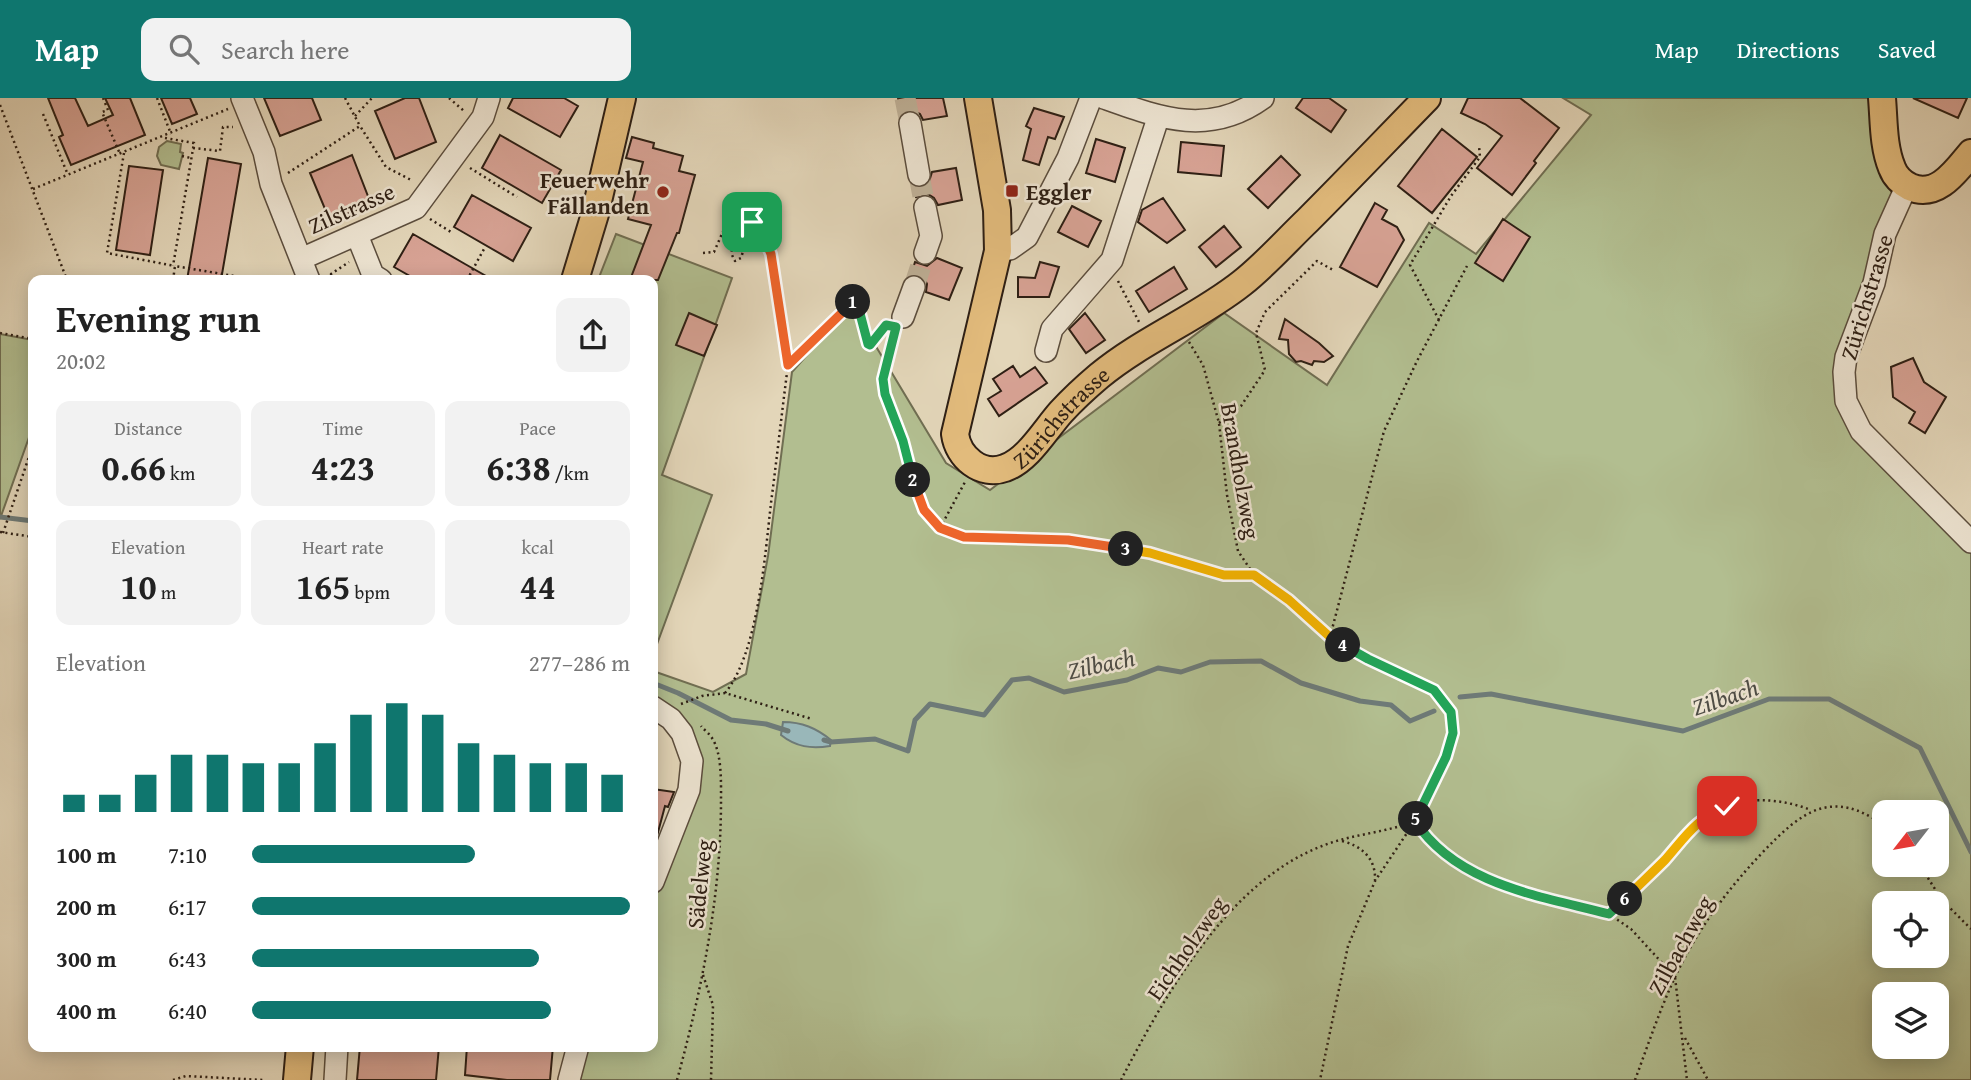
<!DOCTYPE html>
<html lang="en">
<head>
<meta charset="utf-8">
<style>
  body { margin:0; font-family:"Gentium Book Plus",serif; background:#f2f2f2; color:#222; height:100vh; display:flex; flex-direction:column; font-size:26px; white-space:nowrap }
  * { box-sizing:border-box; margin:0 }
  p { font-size:23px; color:#767676 }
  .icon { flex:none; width:38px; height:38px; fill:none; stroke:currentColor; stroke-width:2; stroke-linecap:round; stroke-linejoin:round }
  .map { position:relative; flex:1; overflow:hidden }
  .drawer { position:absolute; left:28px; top:177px; width:630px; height:777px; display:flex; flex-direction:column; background:#fff; border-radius:14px; box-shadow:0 4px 18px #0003 }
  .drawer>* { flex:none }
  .needle { width:46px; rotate:239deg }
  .tools { position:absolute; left:1872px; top:702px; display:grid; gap:14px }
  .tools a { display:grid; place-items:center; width:77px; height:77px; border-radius:14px; background:#fff; box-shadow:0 4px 18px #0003; font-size:35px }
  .pin { position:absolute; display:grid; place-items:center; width:60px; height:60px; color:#fff; margin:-30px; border-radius:14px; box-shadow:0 4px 10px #0006 }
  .km { position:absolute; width:35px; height:35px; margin:-18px; border-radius:50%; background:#222; color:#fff; font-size:19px; line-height:35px; text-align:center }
  .round { display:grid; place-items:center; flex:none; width:74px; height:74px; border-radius:14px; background:#f2f2f2 }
  .summary { display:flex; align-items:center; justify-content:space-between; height:119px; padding:0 28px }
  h1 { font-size:38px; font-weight:700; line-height:52px }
  .stats { display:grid; grid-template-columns:repeat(3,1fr); gap:10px; height:119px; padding:7px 28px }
  .stats div { display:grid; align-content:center; border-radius:14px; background:#f2f2f2; text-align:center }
  .stats b { font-size:35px; font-weight:700 }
  .stats small { font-size:19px; font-weight:400 }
  .stats p { font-size:19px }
  .chart { height:196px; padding:14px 28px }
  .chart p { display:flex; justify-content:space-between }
  .chart svg { width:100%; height:126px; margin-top:7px; stroke:#0f766e; stroke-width:6 }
  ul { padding:0 28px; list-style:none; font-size:23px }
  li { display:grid; grid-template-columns:112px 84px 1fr; align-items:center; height:52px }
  li i { height:18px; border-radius:9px; background:#0f766e }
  header { display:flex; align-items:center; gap:42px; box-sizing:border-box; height:98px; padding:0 35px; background:#0f766e; color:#fff }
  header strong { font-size:33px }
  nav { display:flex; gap:38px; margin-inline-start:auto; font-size:24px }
  .search { width:490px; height:63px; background:#f2f2f2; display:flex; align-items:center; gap:18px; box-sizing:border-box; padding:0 24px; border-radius:14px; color:#767676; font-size:26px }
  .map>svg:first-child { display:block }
  .green { fill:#b2be90; stroke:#706e52; stroke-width:2; fill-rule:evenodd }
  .water { fill:#99b7b9; stroke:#6e7a77; stroke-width:2 }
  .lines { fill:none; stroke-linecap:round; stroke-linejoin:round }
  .stream { stroke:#6e7a77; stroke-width:5 }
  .building { fill:#d7a294; stroke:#2e1f14; stroke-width:2 }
  .minor-tunnel { stroke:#bfb198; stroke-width:21; stroke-dasharray:21 10; stroke-linecap:butt }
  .minor-casing { stroke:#5b4d3d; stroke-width:24 }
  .major-casing { stroke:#2e1f14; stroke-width:30 }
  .path { stroke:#2e1f14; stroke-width:2.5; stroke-dasharray:2 3.5; stroke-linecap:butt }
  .minor { stroke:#ede4d2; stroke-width:21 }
  .major { stroke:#e2bb7c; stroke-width:26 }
  .split-1-casing { stroke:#fff; stroke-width:14 }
  .split-2-casing { stroke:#fff; stroke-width:14 }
  .split-3-casing { stroke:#fff; stroke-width:14 }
  .split-4-casing { stroke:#fff; stroke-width:14 }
  .split-5-casing { stroke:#fff; stroke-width:14 }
  .split-6-casing { stroke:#fff; stroke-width:14 }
  .split-7-casing { stroke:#fff; stroke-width:14 }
  .split-1 { stroke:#f0652b; stroke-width:9 }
  .split-2 { stroke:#22a559; stroke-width:9 }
  .split-3 { stroke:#f0652b; stroke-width:9 }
  .split-4 { stroke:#f5b400; stroke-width:9 }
  .split-5 { stroke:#22a559; stroke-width:9 }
  .split-6 { stroke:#22a559; stroke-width:9 }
  .split-7 { stroke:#f5b400; stroke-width:9 }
  .poi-dot { fill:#8f2418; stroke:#ede4d2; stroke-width:2.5 }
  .labels { text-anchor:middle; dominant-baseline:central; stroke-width:5; stroke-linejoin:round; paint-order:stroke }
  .poi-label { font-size:23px; font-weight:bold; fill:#2e1f14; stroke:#ede4d2; text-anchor:end }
  .street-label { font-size:23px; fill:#2e1f14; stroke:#ede4d2 }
  .water-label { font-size:24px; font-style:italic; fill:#4e4d46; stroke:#ede4d2 }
</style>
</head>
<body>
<header>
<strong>Map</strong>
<div class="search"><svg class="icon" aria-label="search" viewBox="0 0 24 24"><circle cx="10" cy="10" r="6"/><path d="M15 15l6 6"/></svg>Search here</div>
<nav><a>Map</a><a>Directions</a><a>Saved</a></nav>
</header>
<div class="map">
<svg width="1971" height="982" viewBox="0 0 1971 982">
  <rect width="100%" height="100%" fill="#e3d6b9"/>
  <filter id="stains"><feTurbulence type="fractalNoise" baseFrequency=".00286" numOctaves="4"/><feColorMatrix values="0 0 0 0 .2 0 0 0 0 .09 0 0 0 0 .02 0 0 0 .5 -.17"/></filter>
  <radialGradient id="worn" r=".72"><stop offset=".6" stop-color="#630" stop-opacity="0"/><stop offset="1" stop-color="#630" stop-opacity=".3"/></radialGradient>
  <!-- green -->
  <path class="green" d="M1563,0H1882L1907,87L1860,226L1846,303L1971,444V982H569L578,949L653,948V784L692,663L653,609V573L713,594L746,576L768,458L792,274L851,207L946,365L990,392L1224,215L1327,287L1429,125L1476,156L1591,17ZM1885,714H1937V766H1885ZM1885,805H1937V858H1885ZM1885,896H1937V948H1885Z
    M167,43L181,46L180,54L183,55L179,71L161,67L157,58L159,49Z
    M616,136L732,180L662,377L712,397L653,557V182H598Z
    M0,236L33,242V328L0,421Z"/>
  <!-- water -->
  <path class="water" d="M783,624C802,624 816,630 831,642L830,648C811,651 796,649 781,637Z"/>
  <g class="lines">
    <!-- stream -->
    <path class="stream" d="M0,419L33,423
      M653,585L678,595L731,622L766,626L788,633
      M1460,599L1491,596L1683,633L1769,601H1829L1920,650L1971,754
      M824,642L831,644L875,641L908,653L915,622L930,606L984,617L1012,582L1029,580L1064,594L1127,582L1158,570L1181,574L1210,564L1261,563L1301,585L1360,603L1391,607L1410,623L1434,613"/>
  </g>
  <!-- building -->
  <path class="building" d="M48,0H75L88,28L113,17L105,0H130L145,37L71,67L59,39L63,37Z
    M161,0H190L197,16L172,26Z
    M264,0H312L321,22L280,38Z
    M405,0H419L436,44L395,61L375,13Z
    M513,0H564L578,8L560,39L508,10Z
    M898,0H943L947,18L923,22L920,16L914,13L907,12L901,16Z
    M1303,0H1329L1346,12L1331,34L1296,10Z
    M1468,0H1520L1559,30L1534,63L1536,65L1512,97L1477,70L1502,38L1485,26L1461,15Z
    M1913,0H1967L1958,20Z
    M1034,10L1064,19L1055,41L1048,39L1039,67L1023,62L1031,31L1026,28Z
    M1442,31L1477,59L1432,115L1398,88Z
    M500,37L561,72L542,105L482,70Z
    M632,39L654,45L653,50L683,58L679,73L695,77L679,135H677L658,182H630L651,127L628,121L643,64L626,60Z
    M1096,41L1125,50L1115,84L1086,75Z
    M1181,44L1224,48L1221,78L1178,74Z
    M352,57L371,106L330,123L310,75Z
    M1281,58L1300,77L1268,110L1248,91Z
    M208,60L241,66L221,182H187Z
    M129,68L163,72L150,157L116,152Z
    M956,70L962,102L938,107L934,100L928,96L916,99L914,89L922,90L928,87L932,74Z
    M472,97L531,130L513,163L454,129Z
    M1163,100L1185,132L1167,145L1138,124L1142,112Z
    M1375,105L1387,112L1382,121L1397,129L1404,142L1377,189L1340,169Z
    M1072,108L1101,123L1088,149L1058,134Z
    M1503,121L1530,139L1503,183L1475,165Z
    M1224,128L1241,149L1216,169L1199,149Z
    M413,136L465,166L493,182H417L394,169Z
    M937,160L962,170L949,202L926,194L927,186L924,180L918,177H911L915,164L927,168Z
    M1040,164L1059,169L1049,199H1018V179L1035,180Z
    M1174,169L1187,191L1149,214L1136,193Z
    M689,215L717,227L704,258L676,247Z
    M1085,215L1105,242L1086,255L1069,231Z
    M1285,221L1319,245L1333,258L1324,264L1314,263L1312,267L1301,263L1296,264L1289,256L1288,242L1279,241Z
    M1913,260L1924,284L1946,299L1925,335L1909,325L1915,314L1893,299L1891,269Z
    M1013,268L1020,279L1035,269L1047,285L999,318L988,301L1001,293L993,281Z
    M653,691L674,694L668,709L665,708L657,738H653Z
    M360,948H439L436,982H357Z
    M467,948H553L550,982H507L465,977Z"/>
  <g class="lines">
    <!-- minor-tunnel -->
    <path class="minor-tunnel" d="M905,0L910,25
      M919,77L925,109
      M914,189L925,155"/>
    <!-- minor casing -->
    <g class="minor-casing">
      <path id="minor" d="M242,0L264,54L271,86L309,182
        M1104,0C1160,20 1209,39 1263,0
        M910,25L919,77
        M1907,87L1885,136L1874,185L1846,259L1844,274L1846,303L1861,333L1971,444
        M357,137L373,177L381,182
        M998,153L1010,151L1027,139L1068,60L1091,0
        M925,155L931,138L925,109
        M301,161L416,110L483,19L489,0
        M903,219L914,189
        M1046,253L1052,231L1112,162L1158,20
        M653,609L671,621L682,635L692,663L689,692L653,784
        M335,982L337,948
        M569,982L578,948"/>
    </g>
    <!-- major casing -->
    <g class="major-casing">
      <g id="major">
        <path id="s1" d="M978,0L997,112L998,153L955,336C958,359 981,379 1005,370C1028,362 1045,332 1061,314C1073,301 1086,289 1099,278C1144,241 1198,220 1242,185C1266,166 1286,143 1308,122C1348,82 1387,41 1427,0"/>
        <path d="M1882,0C1884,23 1883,48 1892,70C1895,78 1902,85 1910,89C1937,101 1956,73 1971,55"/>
        <path d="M575,182L595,116L622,0"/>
        <path d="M297,982L300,948"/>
      </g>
    </g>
    <!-- path -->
    <path class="path" d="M103,0L108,12L102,14L120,56
      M157,0L171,36
      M345,0L360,28
      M449,0L464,13
      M0,7L67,182
      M43,16L68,77
      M355,18L372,0
      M165,40L194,45L173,168
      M193,50L220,53L223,29H233
      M124,55L107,155L175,168
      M182,58L191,60
      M470,70L517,99
      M288,75L360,28L386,69L413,83
      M33,91L228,11
      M430,121L451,134
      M703,155L714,154L728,122L730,123L732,157L735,163L741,160L752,124L755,122L758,126L771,156L788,267L851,204H857L868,246L870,247L886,227
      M247,180L257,182
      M173,182L175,168L246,180
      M333,182L331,176L349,164
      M467,182L484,151
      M1118,183L1139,224
      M1439,222L1410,167L1451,98L1480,59L1479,48
      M0,235L33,241
      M894,236L883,281L885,296L903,343L914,385L924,412L940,430L964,439L1068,442L1150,455L1224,477H1254
      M1189,244L1203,267L1219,325L1227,397L1238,453L1254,477L1289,502L1330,539L1368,561L1434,592L1451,614L1453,635L1446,659L1415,723L1375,783L1348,848L1320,982
      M1219,325L1241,308L1265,272L1256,235L1265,214L1317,163L1333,172
      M940,430L965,384
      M0,434L33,439
      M3,435L33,347
      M1330,539L1384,333L1417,263L1467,168
      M725,595C758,556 765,457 771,405C777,359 782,313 788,267
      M681,606L702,598L725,595L812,621
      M1415,723L1426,740L1459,766L1506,788L1536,799L1609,816L1631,831L1675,879L1687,982
      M1342,743C1362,748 1376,761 1375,782
      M1919,766L1942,802L1971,831
      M1609,816C1627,798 1646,781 1663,763C1675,750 1685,734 1699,723C1731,697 1775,698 1811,712
      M703,877L713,907L711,982
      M1685,940L1708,982
      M173,982L186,978L263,982
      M677,982C702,891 721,798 721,703C721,684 722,655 712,640C709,635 704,632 701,628
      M1121,982C1165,897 1228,784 1322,748C1352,736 1385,735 1415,723
      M1635,982C1648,947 1660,911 1676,877C1698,831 1727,792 1762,755C1801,714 1831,689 1885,728"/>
    <!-- minor -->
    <use href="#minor" class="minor"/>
    <!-- major -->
    <use href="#major" class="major"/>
  </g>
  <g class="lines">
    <!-- split-1 casing -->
    <g class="split-1-casing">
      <path id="split-1" d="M752,124L755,122L758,126L771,156L788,267L853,204"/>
    </g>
    <!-- split-2 casing -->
    <g class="split-2-casing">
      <path id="split-2" d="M853,204H857L868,246L870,247L886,227L896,229L883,281L885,296L903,343L913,382"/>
    </g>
    <!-- split-3 casing -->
    <g class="split-3-casing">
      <path id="split-3" d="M913,382L924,412L940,430L964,439L1068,442L1126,451"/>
    </g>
    <!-- split-4 casing -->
    <g class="split-4-casing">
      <path id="split-4" d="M1126,451L1150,455L1224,477H1254L1289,502L1330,539L1343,547"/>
    </g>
    <!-- split-5 casing -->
    <g class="split-5-casing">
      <path id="split-5" d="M1343,547L1368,561L1434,592L1451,614L1453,635L1446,659L1416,721"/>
    </g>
    <!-- split-6 casing -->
    <g class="split-6-casing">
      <path id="split-6" d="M1416,721L1415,723C1457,787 1541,798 1609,816L1625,801"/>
    </g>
    <!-- split-7 casing -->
    <g class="split-7-casing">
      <path id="split-7" d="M1625,801C1638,788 1652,775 1665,762C1686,738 1696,721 1727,708"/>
    </g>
    <!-- split-1 -->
    <use href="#split-1" class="split-1"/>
    <!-- split-2 -->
    <use href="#split-2" class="split-2"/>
    <!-- split-3 -->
    <use href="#split-3" class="split-3"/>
    <!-- split-4 -->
    <use href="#split-4" class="split-4"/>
    <!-- split-5 -->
    <use href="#split-5" class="split-5"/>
    <!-- split-6 -->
    <use href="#split-6" class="split-6"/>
    <!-- split-7 -->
    <use href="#split-7" class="split-7"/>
  </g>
  <!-- markers -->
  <g class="poi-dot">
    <rect x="1005" y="86" width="14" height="14" rx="3.5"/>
    <circle cx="663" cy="94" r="7"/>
  </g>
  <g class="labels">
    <!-- poi labels -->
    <g class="poi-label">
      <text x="649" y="81">Feuerwehr<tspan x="649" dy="26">Fällanden</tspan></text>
      <text x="1026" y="93" text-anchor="start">Eggler</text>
    </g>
    <!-- street labels -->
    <g class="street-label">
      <text transform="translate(351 110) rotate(-24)">Zilstrasse</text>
      <text transform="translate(1866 199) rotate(-73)">Zürichstrasse</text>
      <text stroke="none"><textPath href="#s1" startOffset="488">Zürichstrasse</textPath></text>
      <text transform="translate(1241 373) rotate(80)">Brandholzweg</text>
      <text transform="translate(699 786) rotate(-84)">Sädelweg</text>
      <text transform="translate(1680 847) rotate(-61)">Zilbachweg</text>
      <text transform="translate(1186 850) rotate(-55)">Eichholzweg</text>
    </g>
    <!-- water labels -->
    <g class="water-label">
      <text transform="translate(1101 566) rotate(-12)">Zilbach</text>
      <text transform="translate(1725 599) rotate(-19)">Zilbach</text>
    </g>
  </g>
  <rect width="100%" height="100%" filter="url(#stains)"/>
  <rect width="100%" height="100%" fill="url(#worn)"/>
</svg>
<div class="tools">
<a><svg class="needle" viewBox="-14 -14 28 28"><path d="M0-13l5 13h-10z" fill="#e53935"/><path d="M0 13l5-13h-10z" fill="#767676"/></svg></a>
<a><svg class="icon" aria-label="locate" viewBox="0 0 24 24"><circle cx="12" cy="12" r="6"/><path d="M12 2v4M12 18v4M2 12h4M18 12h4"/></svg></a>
<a><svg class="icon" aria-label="layers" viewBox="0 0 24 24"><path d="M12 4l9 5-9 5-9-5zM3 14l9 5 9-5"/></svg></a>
</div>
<div class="pin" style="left:752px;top:124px;background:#1e9e55"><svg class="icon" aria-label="arrive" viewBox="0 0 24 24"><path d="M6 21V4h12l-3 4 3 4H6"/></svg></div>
<div class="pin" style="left:1727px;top:708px;background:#d93025"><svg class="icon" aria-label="check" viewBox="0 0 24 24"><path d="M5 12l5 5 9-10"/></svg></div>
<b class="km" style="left:853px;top:204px">1</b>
<b class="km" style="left:913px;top:382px">2</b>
<b class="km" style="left:1126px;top:451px">3</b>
<b class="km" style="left:1343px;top:547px">4</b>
<b class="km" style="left:1416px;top:721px">5</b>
<b class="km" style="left:1625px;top:801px">6</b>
<section class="drawer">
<div class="summary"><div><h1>Evening run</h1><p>20:02</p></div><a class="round"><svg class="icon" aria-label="share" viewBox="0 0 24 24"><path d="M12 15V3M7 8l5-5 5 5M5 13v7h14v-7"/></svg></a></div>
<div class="stats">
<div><p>Distance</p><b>0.66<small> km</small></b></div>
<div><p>Time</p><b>4:23</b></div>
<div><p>Pace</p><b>6:38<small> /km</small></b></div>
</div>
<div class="stats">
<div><p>Elevation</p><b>10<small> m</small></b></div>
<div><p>Heart rate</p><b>165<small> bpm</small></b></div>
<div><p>kcal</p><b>44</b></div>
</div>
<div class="chart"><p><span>Elevation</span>277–286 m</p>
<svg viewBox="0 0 160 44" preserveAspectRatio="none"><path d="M5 44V38M15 44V38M25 44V31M35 44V24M45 44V24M55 44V27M65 44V27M75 44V20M85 44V10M95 44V6M105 44V10M115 44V20M125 44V24M135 44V27M145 44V27M155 44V31"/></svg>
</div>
<ul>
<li><b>100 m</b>7:10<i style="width:59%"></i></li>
<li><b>200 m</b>6:17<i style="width:100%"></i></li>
<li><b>300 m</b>6:43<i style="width:76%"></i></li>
<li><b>400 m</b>6:40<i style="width:79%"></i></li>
</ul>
</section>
</div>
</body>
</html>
